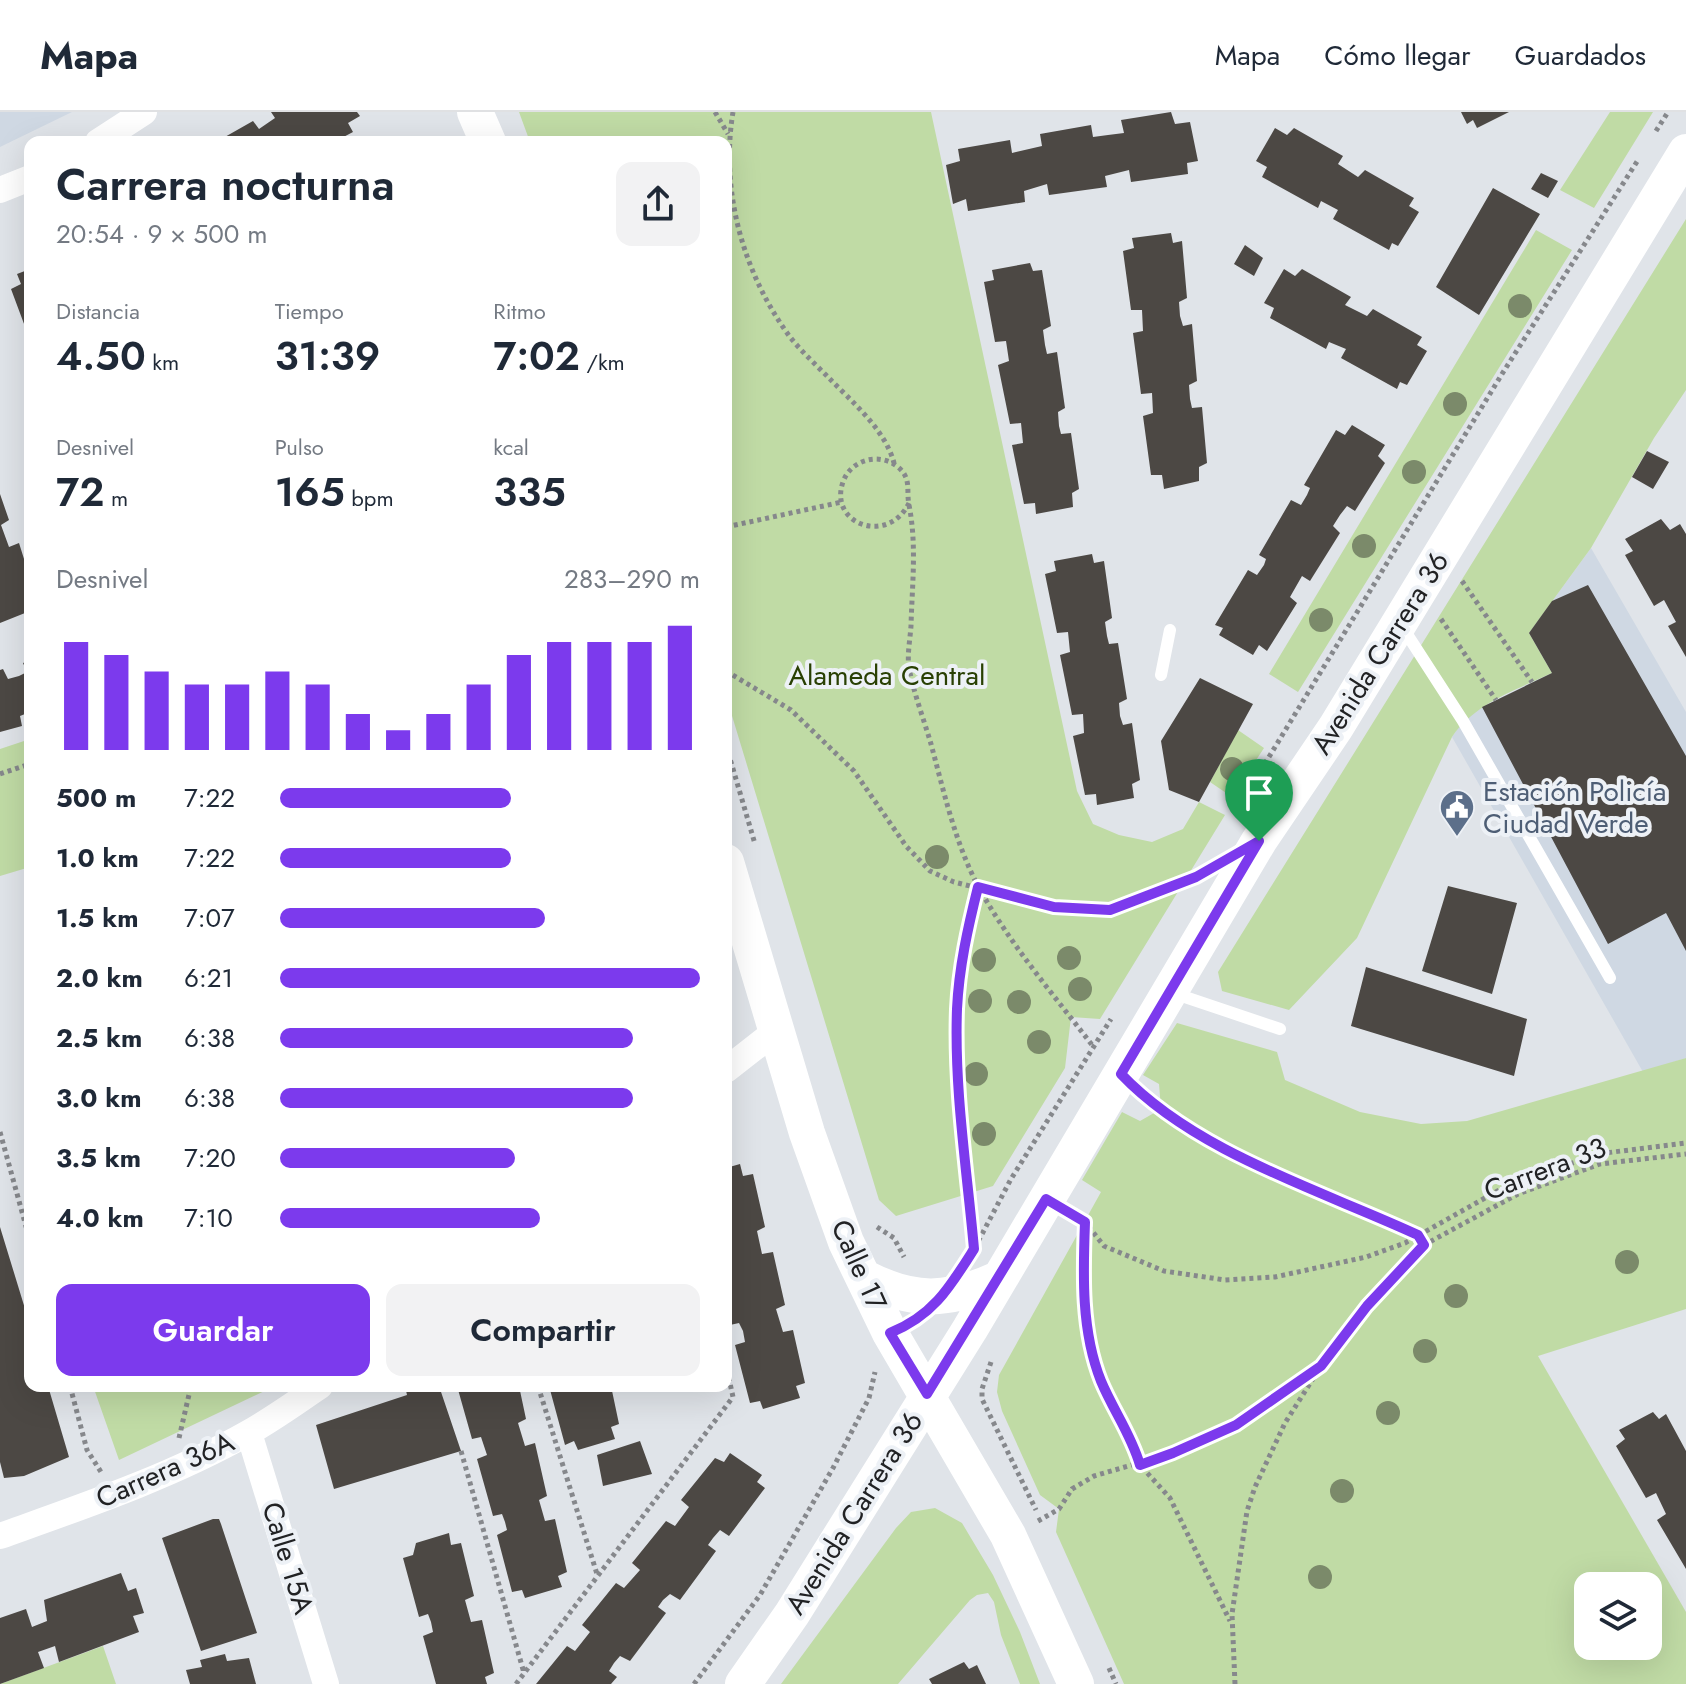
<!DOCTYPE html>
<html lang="es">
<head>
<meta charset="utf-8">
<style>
  body { margin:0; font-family:Jost,sans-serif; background:#f2f2f3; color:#1f2937; height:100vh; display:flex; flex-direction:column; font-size:30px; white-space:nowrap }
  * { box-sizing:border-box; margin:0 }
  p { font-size:26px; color:#747a83 }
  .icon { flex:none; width:44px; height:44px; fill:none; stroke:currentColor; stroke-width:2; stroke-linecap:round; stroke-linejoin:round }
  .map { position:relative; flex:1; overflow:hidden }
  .side { position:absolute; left:24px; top:24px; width:708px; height:1256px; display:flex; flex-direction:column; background:#fff; border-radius:16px; box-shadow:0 8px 32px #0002 }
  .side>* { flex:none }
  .controls { position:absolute; left:1574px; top:1460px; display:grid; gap:16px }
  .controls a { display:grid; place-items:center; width:88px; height:88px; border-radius:16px; background:#fff; box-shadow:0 8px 32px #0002; font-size:40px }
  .pin { position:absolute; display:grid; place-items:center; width:68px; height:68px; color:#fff; margin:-82px -34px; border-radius:50% 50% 50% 0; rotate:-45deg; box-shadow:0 0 8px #0007 }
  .pin .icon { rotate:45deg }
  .round { display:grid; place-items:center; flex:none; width:84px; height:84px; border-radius:16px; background:#f2f2f3 }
  .overview { display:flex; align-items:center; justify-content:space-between; height:136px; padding:0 32px }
  h1 { font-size:44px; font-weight:600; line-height:60px }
  .metrics { display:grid; grid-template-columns:repeat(3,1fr); gap:12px; height:136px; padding:8px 32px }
  .metrics div { display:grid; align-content:center }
  .metrics b { font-size:40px; font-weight:600 }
  .metrics small { font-size:22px; font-weight:400 }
  .metrics p { font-size:22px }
  .chart { height:224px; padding:16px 32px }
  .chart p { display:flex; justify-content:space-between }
  .chart svg { width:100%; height:144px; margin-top:8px; stroke:#7c3aed; stroke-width:6 }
  .primary-button { display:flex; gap:16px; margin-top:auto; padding:16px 32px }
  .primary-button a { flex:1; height:92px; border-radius:16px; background:#7c3aed; color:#fff; font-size:32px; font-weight:600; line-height:92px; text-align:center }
  .primary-button a+a { background:#f2f2f3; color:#1f2937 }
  ul { padding:0 32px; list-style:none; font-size:26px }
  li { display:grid; grid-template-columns:128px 96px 1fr; align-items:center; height:60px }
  li i { height:20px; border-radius:10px; background:#7c3aed }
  header { display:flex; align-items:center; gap:48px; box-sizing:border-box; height:112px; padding:0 40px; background:#fff; border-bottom:2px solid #e0e1e3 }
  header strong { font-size:38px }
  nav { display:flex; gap:44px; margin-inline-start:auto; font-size:28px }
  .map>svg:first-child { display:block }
  .built { fill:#cfd8e3 }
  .green { fill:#c0dba5; fill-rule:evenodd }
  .building { fill:#4c4844 }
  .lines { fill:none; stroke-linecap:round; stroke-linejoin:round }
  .path { stroke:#86888c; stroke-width:5; stroke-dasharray:4 4; stroke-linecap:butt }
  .lane { stroke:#fff; stroke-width:12 }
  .street { stroke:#fff; stroke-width:26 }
  .secondary { stroke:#fff; stroke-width:36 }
  .tree { fill:#7b8a6a }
  .route-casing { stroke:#fff; stroke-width:16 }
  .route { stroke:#7c3aed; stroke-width:10 }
  .labels { text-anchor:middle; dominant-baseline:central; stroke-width:8; stroke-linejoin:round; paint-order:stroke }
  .street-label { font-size:28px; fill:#212224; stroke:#edf1f6 }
  .park-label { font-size:28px; fill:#294003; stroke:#edf1f6 }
  .service-label { font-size:28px; fill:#4e5e75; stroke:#edf1f6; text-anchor:start }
</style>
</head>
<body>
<header>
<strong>Mapa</strong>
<nav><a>Mapa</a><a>Cómo llegar</a><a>Guardados</a></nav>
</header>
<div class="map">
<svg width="1686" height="1572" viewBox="0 0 1686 1572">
  <rect width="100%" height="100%" fill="#e0e4e9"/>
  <!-- built -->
  <path class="built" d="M0,0H72L0,35Z
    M1591,436L1686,600V946L1643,960L1452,625L1463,609L1482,595L1551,561L1529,521Z"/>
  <!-- green -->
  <path class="green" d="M519,0H931L1077,679L1093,712L1119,723L1152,730L1183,717L1199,690L1225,703L1100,907L1071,905L1065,956L993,1074L896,1104L879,1088L726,584V30H530Z
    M1610,0H1653L1594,96L1560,78Z
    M1686,107V278L1654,326L1591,436L1529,521L1552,561C1516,578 1475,591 1452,625L1357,826L1289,898L1222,879L1218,860Z
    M1536,118L1572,138L1298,580L1269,562Z
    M1238,618L1264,636L1232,685L1210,670Z
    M30,627V755L0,764V637Z
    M1177,911L1277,940L1285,968L1360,1000L1421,1012L1467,1009L1686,946V1197L1538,1244L1686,1500V1572H1124L1056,1420L1059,1397L1040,1383L1002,1299L997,1280L999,1263L1101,1080L1082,1068L1122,1000L1140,1009L1161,997L1159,972L1143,963ZM1588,1474H1648V1534H1588Z
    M93,1274H275L119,1348Z
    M935,1396L962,1411L993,1463L1020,1520L1040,1572H1020L1001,1523L994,1490L988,1481L977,1483L970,1488L898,1572H781L896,1416L911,1400Z
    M103,1534L116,1572H0Z"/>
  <!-- building -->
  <path class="building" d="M271,0H357L360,4L348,11L353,20L334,30H216L253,9L259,17L275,6Z
    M1171,0L1175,12L1190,10L1198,49L1187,51L1188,62L1131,70L1129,58L1105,64L1107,75L1049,83L1047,72L1024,79L1025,90L968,99L966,87L953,92L946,53L960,49L958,37L1010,28L1012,41L1042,34L1040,22L1091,13L1093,25L1108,23L1124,21L1121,8Z
    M1461,0H1509L1477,16L1473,8L1467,12Z
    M1275,16L1287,23L1294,16L1343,44L1338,52L1358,65L1365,58L1414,86L1409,94L1419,100L1398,134L1392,131L1389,138L1333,107L1338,98L1321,89L1318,96L1262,65L1267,55L1256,49Z
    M1541,61L1558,69L1548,86L1531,77Z
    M1493,76L1540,102L1479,203L1436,175Z
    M1171,121L1173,131L1182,129L1187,186L1179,190L1180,204L1183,214L1192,212L1197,269L1189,273L1190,287L1192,296L1202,295L1207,351L1199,355V369L1164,377L1162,363H1151L1143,304L1153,301L1152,281L1141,282L1133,221L1143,219L1142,198H1131L1123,139L1134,136L1132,126Z
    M1245,133L1263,146L1254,164L1234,152Z
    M1030,151L1033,159L1042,158L1051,214L1043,218L1045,233L1047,242L1057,240L1065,296L1058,300L1059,314L1061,322L1071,321L1079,377L1072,381L1073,395L1036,402L1035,391L1024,392L1012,333L1023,331L1021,311L1010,312L998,253L1009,249L1006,229L995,230L984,170L994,168L992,158Z
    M30,157V228L11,177L21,172L17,162Z
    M1284,157L1295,164L1302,157L1351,185L1345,193L1367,204L1373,197L1422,225L1417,233L1427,239L1407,273L1400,270L1397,277L1341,246L1346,237L1329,230L1326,237L1270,206L1274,196L1264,191Z
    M1352,313L1385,333L1378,344L1385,351L1355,399L1347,394L1340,403L1333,414L1340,421L1310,469L1302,464L1290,485L1297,491L1267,539L1259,533L1253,543L1219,523L1223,516L1215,513L1248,458L1257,463L1264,453L1266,447L1259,443L1291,388L1301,393L1307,383L1310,376L1304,373L1336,318L1345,323Z
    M1647,339L1669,350L1653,377L1632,365Z
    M0,382L9,408L1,413L9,435L19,431L30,466V486L27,488L30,499L0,511Z
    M1661,407L1670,418L1680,412L1686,422V545L1668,514L1676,510L1664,488L1654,494L1625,443L1633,439L1625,427Z
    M1092,442L1094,451L1104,449L1112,506L1105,510L1107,524L1109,532L1118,531L1127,587L1119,591L1120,604L1123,613L1132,611L1140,668L1132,672L1134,686L1097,693L1096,682L1085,683L1073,624L1084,621L1083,602L1072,603L1060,543L1070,540L1068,520L1057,521L1045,462L1056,459L1054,449Z
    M1588,473L1686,644V839L1666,801L1608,832L1482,595L1552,561L1529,521L1552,489Z
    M30,548V600L20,604L22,614L0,620V558L3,557L8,567L19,564L27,560L23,551Z
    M1200,566L1253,592L1199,690L1169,678L1161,629Z
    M1448,774L1517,791L1492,882L1422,859Z
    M1366,855L1527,907L1514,964L1351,914Z
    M740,1052L743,1064L753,1062L765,1115L757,1119L762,1142L773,1140L785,1193L776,1197L783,1220L793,1218L805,1271L796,1274L800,1286L763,1297L760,1289L750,1291L735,1233L745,1230L743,1219L739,1211L730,1213L726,1199V1056Z
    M0,1115L30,1213V1274H48L69,1345L24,1364L4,1366L0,1350Z
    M405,1274H439L461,1339L334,1377L316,1313L407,1283Z
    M457,1274H519L526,1307L518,1311L525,1334L535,1331L547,1384L539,1388L545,1409L555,1407L567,1460L558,1464L562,1475L525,1486L522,1478L512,1480L497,1423L507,1418L505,1410L502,1402L493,1404L477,1347L487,1343L481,1325L472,1327Z
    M549,1274H611L619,1312L611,1315L615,1327L578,1338L574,1329L565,1333Z
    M1653,1300L1659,1307L1666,1302L1686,1339V1457L1657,1408L1666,1402L1656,1381L1646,1386L1616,1334L1625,1327L1619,1318Z
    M640,1329L652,1362L603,1374L597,1343Z
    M730,1341L762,1363L757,1370L765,1376L729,1424L720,1418L713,1426L708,1433L716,1439L680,1488L670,1482L663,1488L658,1495L666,1501L630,1549L620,1544L614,1551L609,1559L617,1565L611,1572H536L567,1534L575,1539L590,1520L582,1513L616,1471L624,1476L640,1458L632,1451L666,1409L675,1414L689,1395L681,1388L715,1346L724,1350Z
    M213,1407H219L221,1412L257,1521L201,1539L162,1426Z
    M449,1421L451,1433L461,1431L474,1484L465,1488L471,1510L482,1508L494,1561L485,1565L487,1572H436L423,1524L433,1520L431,1510L428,1502L419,1505L403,1446L413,1443L416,1431Z
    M121,1461L128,1479L136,1476L144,1501L133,1504L139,1520L59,1550L55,1534L38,1540L44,1556L0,1572V1506L26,1497L32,1515L47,1509L44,1488Z
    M225,1542L227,1549L249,1546L256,1572H190L186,1558L202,1555L200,1548Z
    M964,1550L969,1557L977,1553L986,1572H932L929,1567Z"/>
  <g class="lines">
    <!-- path -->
    <path class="path" d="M715,0L728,22
      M733,0C720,79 743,161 790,225C801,239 815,252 828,265C851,289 885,317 894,351
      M1656,19L1668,0
      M909,391C888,434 828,412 843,370C851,347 880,340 898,355C912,367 906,378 909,393C917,433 912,474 911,514C910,528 907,543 909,556C914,582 924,608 931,632C944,680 955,731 979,776C1010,832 1053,882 1092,933
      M726,415L842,390
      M1462,469L1532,570
      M1441,507L1496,588
      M726,559L791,598L854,659L906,734L930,759L954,770L1054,795L1089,799L1110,798L1199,763
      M726,633L755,732
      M0,662L30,652
      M1244,686L1502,262L1638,48
      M1145,984L1237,1045L1418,1123L1424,1133
      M0,1020L30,1129
      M1076,1105L1085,1110L1104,1134L1164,1159L1225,1168L1275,1165L1366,1145L1405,1131L1517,1068L1605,1041L1686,1031
      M1085,1111L1083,1168L1092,1241L1102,1270L1134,1330L1140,1353L1170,1386L1230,1509
      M877,1115L894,1126L904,1145
      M974,1135C963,1011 943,898 978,776
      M971,1143L1011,1067L1111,907
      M991,1250L982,1277V1287L1036,1398
      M70,1274L87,1338L101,1360
      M538,1274L597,1462
      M179,1326L191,1274
      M461,1339L524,1561
      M1038,1409L1059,1397L1072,1377L1094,1364L1173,1341L1236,1313L1316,1258
      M1109,1556L1116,1572
      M516,1572L733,1285L726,1253
      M694,1572L760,1483L833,1356L869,1286L875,1260
      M1235,1572L1232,1502L1247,1399L1255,1375L1285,1311L1321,1254L1367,1194L1424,1133L1518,1082L1600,1052L1686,1042"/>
    <!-- lane -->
    <path class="lane" d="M1401,513L1463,609L1610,866
      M1161,563L1170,518
      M1173,881L1280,917"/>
    <!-- street -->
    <path class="street" d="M98,30L144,0
      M0,78L30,66
      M726,958L776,919
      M249,1321L326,1572
      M0,1424C84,1394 170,1365 248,1321C273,1307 297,1290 320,1274"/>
    <!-- secondary -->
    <path class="secondary" d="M475,0L488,30
      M726,750L807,1021L846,1130L890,1221L1008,1423L1076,1572
      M863,1165C913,1191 948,1190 998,1167
      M743,1572L792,1502L970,1217L1259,729L1336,615L1686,40"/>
  </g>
  <!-- trees -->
  <g class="tree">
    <circle cx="1520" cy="194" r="12"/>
    <circle cx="1455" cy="292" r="12"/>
    <circle cx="1414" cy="360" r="12"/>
    <circle cx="1364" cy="434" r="12"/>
    <circle cx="1321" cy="508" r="12"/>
    <circle cx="1232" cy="657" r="12"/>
    <circle cx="937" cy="745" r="12"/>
    <circle cx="1069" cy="846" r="12"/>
    <circle cx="984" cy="848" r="12"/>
    <circle cx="1080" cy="877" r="12"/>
    <circle cx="980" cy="889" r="12"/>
    <circle cx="1019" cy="890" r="12"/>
    <circle cx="1039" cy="930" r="12"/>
    <circle cx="976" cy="962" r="12"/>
    <circle cx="984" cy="1022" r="12"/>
    <circle cx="1627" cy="1150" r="12"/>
    <circle cx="1456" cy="1184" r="12"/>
    <circle cx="1425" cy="1239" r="12"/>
    <circle cx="1388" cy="1301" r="12"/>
    <circle cx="1342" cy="1379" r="12"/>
    <circle cx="1320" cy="1465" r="12"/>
  </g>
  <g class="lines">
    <!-- route casing -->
    <g class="route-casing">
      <path id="route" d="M1259,729L1121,962C1196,1041 1321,1078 1418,1123L1424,1133L1367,1194L1321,1254L1236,1313L1173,1341L1140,1353C1131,1322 1113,1298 1101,1269C1081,1219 1083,1162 1085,1110L1046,1087L927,1282L890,1221C933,1204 950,1175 974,1137C967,1058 954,977 957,897C959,855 968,815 978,775L1054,795L1110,798L1196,765Z"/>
    </g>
    <!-- route -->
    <use href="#route" class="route"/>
  </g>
  <!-- icons -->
  <defs>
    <g id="civic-pin" transform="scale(1.8)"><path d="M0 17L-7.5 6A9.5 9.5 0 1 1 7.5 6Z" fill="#5c6f8a" stroke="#edf1f6"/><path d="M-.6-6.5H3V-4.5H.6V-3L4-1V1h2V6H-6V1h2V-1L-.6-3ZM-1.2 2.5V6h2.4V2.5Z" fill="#fff"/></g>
  </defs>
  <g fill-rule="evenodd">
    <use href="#civic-pin" x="1457" y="695"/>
  </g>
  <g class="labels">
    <!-- street labels -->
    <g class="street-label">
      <text transform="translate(1380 541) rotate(-58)">Avenida Carrera 36</text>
      <text transform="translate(1545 1057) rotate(-21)">Carrera 33</text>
      <text transform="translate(859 1153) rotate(66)">Calle 17</text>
      <text transform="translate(165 1358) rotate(-24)">Carrera 36A</text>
      <text transform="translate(854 1401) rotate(-58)">Avenida Carrera 36</text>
      <text transform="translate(288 1446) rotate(73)">Calle 15A</text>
    </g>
    <!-- park labels -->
    <g class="park-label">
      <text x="887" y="563">Alameda Central</text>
    </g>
    <!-- service labels -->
    <g class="service-label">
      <text x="1483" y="679">Estación Policía<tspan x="1483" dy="32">Ciudad Verde</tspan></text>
    </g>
  </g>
</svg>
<div class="controls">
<a><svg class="icon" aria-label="layers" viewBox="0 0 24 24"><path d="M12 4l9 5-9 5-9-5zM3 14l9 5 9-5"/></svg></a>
</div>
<div class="pin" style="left:1259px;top:729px;background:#1e9e55"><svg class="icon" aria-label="arrive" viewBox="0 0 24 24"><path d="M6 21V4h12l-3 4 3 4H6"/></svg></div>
<section class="side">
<div class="overview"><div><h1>Carrera nocturna</h1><p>20:54 · 9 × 500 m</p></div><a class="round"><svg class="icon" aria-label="share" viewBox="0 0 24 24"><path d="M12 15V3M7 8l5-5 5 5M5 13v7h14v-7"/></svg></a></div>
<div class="metrics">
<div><p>Distancia</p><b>4.50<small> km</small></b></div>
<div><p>Tiempo</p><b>31:39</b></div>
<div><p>Ritmo</p><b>7:02<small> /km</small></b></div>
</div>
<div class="metrics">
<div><p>Desnivel</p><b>72<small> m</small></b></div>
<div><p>Pulso</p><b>165<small> bpm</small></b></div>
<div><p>kcal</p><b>335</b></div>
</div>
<div class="chart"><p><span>Desnivel</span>283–290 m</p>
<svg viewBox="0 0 160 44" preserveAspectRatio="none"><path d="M5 44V11M15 44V15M25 44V20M35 44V24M45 44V24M55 44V20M65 44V24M75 44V33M85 44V38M95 44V33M105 44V24M115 44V15M125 44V11M135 44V11M145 44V11M155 44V6"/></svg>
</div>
<ul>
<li><b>500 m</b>7:22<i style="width:55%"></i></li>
<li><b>1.0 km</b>7:22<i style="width:55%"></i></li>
<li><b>1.5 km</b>7:07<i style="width:63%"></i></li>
<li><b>2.0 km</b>6:21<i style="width:100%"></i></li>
<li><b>2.5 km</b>6:38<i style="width:84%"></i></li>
<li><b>3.0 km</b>6:38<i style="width:84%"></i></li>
<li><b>3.5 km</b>7:20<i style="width:56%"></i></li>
<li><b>4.0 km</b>7:10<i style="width:62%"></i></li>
</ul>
<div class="primary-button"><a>Guardar</a><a>Compartir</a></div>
</section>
</div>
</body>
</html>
